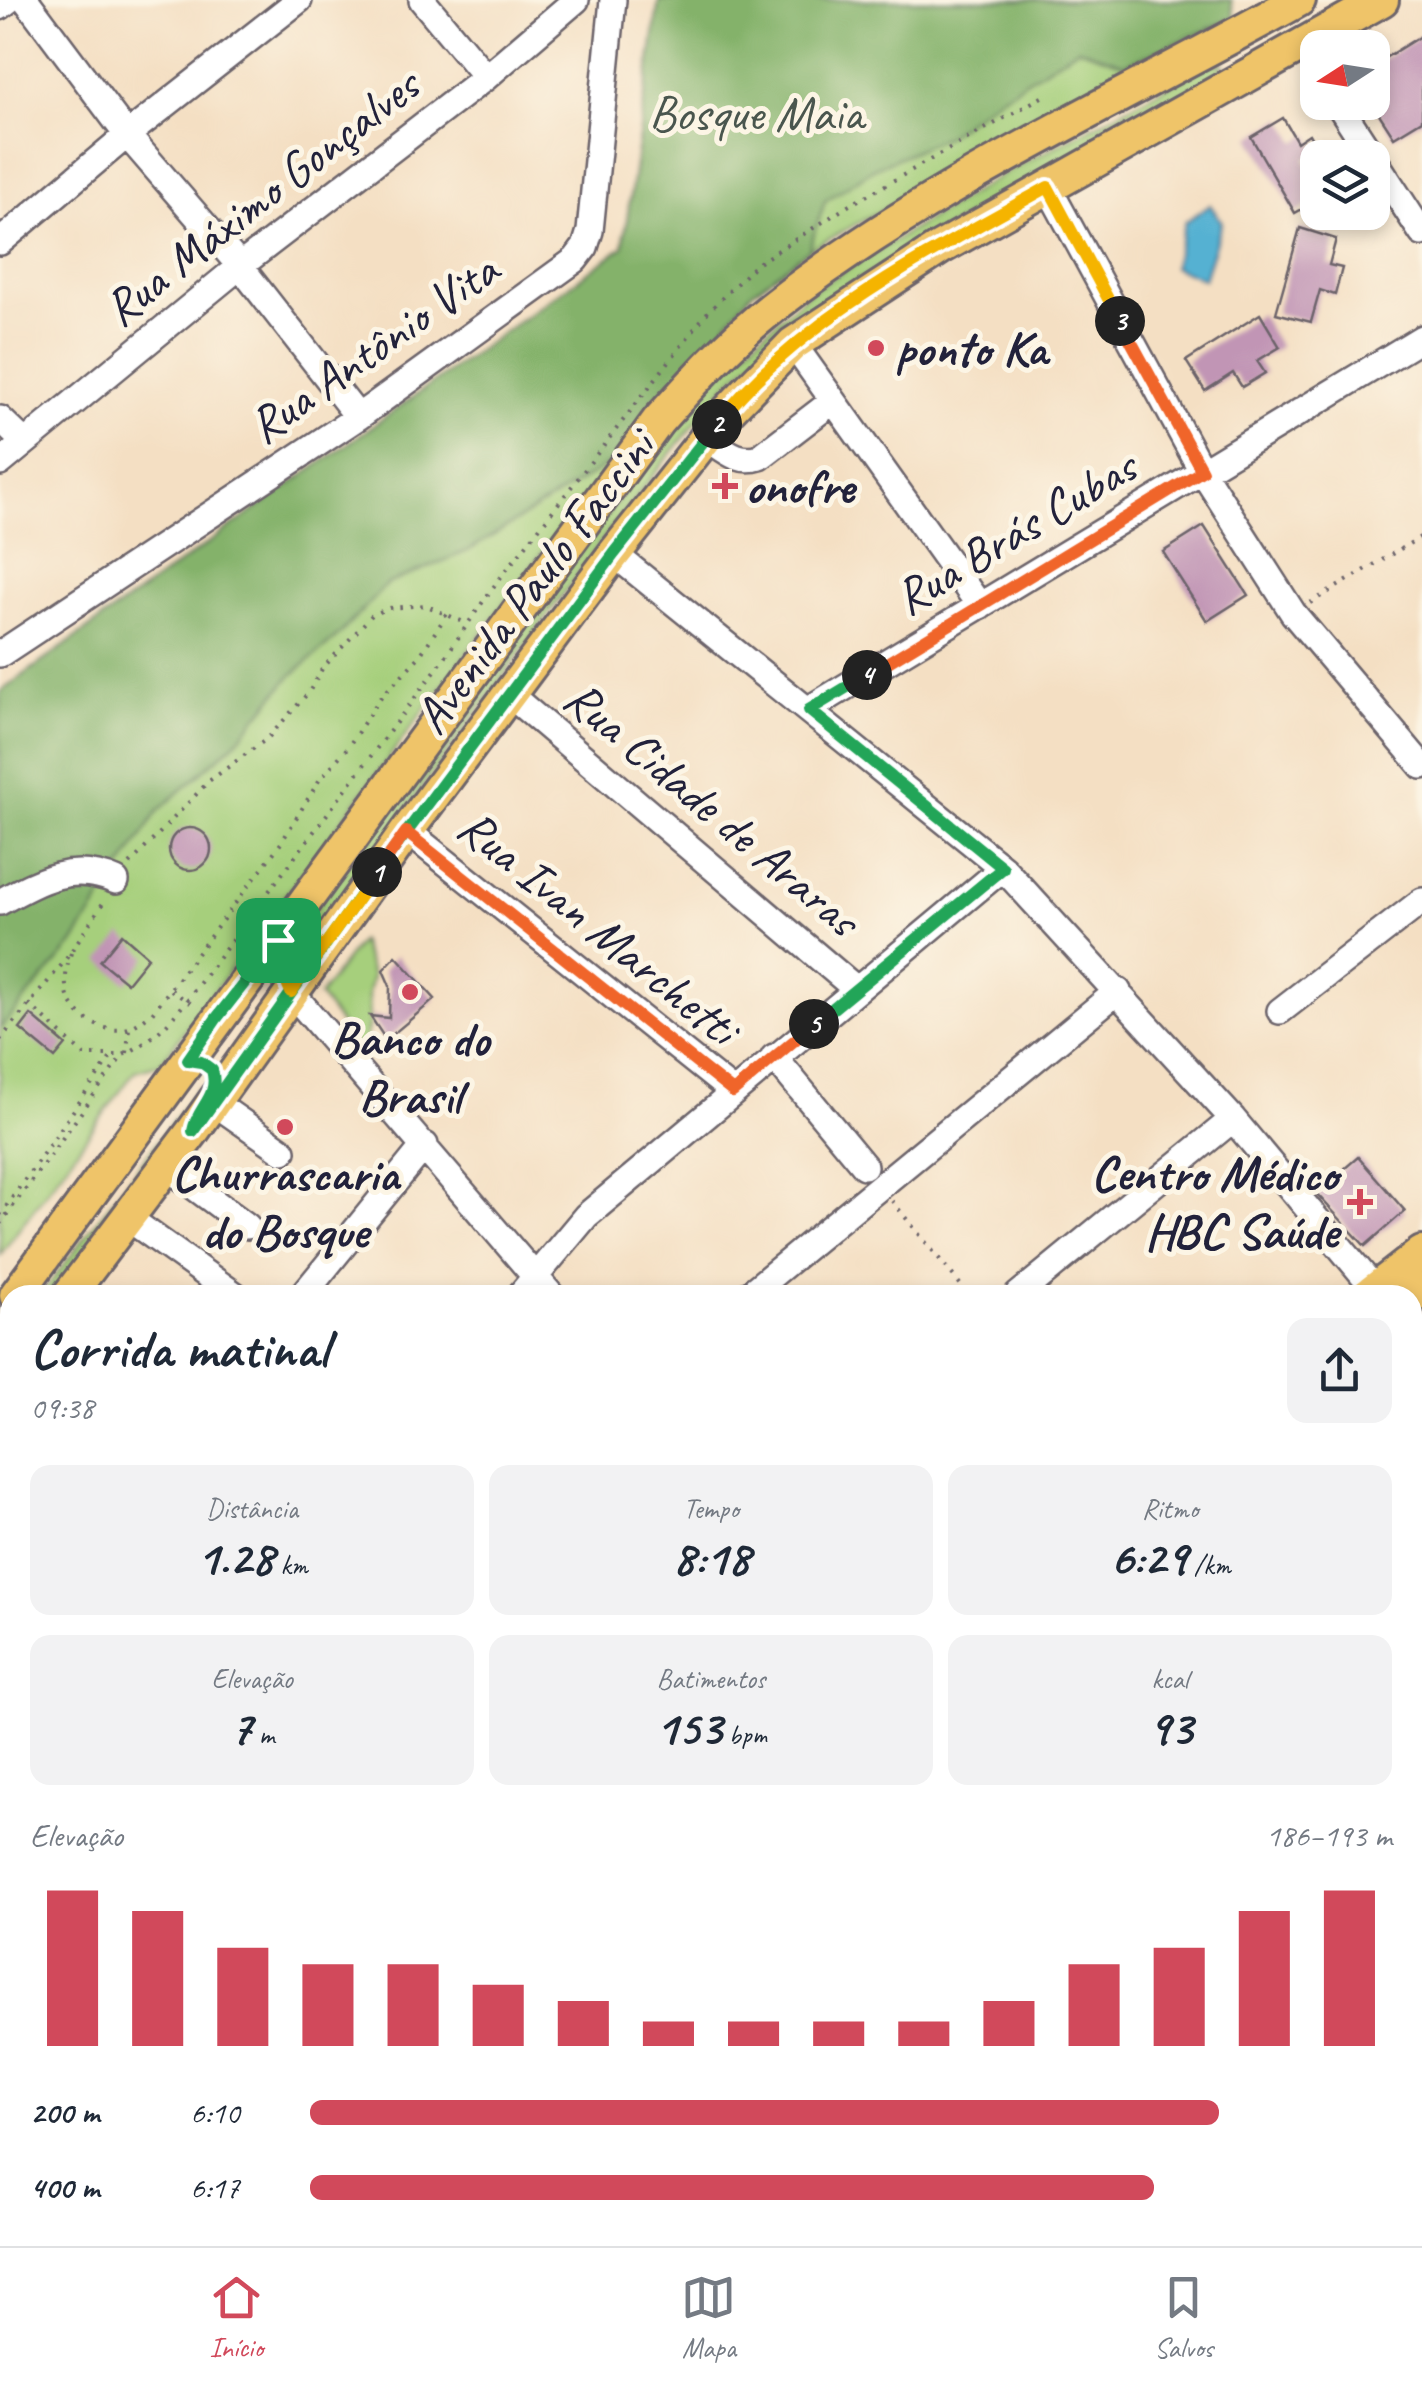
<!DOCTYPE html>
<html lang="pt">
<head>
<meta charset="utf-8">
<style>
  body { margin:0; font-family:Caveat,sans-serif; background:#f2f2f3; color:#1f2937; height:100vh; display:flex; flex-direction:column; font-size:38px; white-space:nowrap }
  * { box-sizing:border-box; margin:0 }
  p { font-size:32px; color:#747a83 }
  .icon { flex:none; width:55px; height:55px; fill:none; stroke:currentColor; stroke-width:2; stroke-linecap:round; stroke-linejoin:round }
  .map { position:relative; flex:1; overflow:hidden }
  .sheet { position:absolute; left:0px; top:1285px; width:1422px; height:962px; display:flex; flex-direction:column; background:#fff; border-radius:30px 30px 0 0; box-shadow:0 5px 15px #0003 }
  .sheet>* { flex:none }
  .needle { width:65px; rotate:258deg }
  .fabs { position:absolute; left:1300px; top:30px; display:grid; gap:20px }
  .fabs a { display:grid; place-items:center; width:90px; height:90px; border-radius:20px; background:#fff; box-shadow:0 5px 15px #0003; font-size:50px }
  .pin { position:absolute; display:grid; place-items:center; width:85px; height:85px; color:#fff; margin:-42px; border-radius:20px; box-shadow:0 5px 15px #0006 }
  .km { position:absolute; width:50px; height:50px; margin:-25px; border-radius:50%; background:#222; color:#fff; font-size:28px; line-height:50px; text-align:center }
  .round { display:grid; place-items:center; flex:none; width:105px; height:105px; border-radius:20px; background:#f2f2f3 }
  .headline { display:flex; align-items:center; justify-content:space-between; height:170px; padding:0 30px }
  h1 { font-size:55px; font-weight:800; line-height:75px }
  .metrics { display:grid; grid-template-columns:repeat(3,1fr); gap:15px; height:170px; padding:10px 30px }
  .metrics div { display:grid; align-content:center; border-radius:20px; background:#f2f2f3; text-align:center }
  .metrics b { font-size:50px; font-weight:800 }
  .metrics small { font-size:28px; font-weight:400 }
  .metrics p { font-size:28px }
  .chart { height:280px; padding:20px 30px }
  .chart p { display:flex; justify-content:space-between }
  .chart svg { width:100%; height:180px; margin-top:10px; stroke:#d1495b; stroke-width:6 }
  ul { padding:0 30px; list-style:none; font-size:32px }
  li { display:grid; grid-template-columns:160px 120px 1fr; align-items:center; height:75px }
  li i { height:25px; border-radius:12px; background:#d1495b }
  .tabs { display:flex; justify-content:space-around; align-items:center; height:140px; border-top:2px solid #e0e1e3; background:#fff; font-size:28px; color:#747a83 }
  .tabs a { display:grid; justify-items:center; gap:5px }
  .tabs .current { color:#d1495b }
  .map>svg:first-child { display:block }
  .green { fill:#a6cf7b; stroke:#64785b; stroke-width:2.5 }
  .forest { fill:#84b26b; stroke:#536a53; stroke-width:2.5 }
  .water { fill:#54b1d2; stroke:#3b6a86; stroke-width:2.5 }
  .building { fill:#c195b5 }
  .lines { fill:none; stroke-linecap:round; stroke-linejoin:round }
  .minor-casing { stroke:#6c646b; stroke-width:30 }
  .major-casing { stroke:#6c646b; stroke-width:38 }
  .path { stroke:#6c646b; stroke-width:4; stroke-dasharray:2.5 8; stroke-linecap:butt }
  .minor { stroke:#fff; stroke-width:25 }
  .major { stroke:#efc469; stroke-width:32 }
  .split-1-casing { stroke:#fff; stroke-width:20 }
  .split-2-casing { stroke:#fff; stroke-width:20 }
  .split-3-casing { stroke:#fff; stroke-width:20 }
  .split-4-casing { stroke:#fff; stroke-width:20 }
  .split-5-casing { stroke:#fff; stroke-width:20 }
  .split-6-casing { stroke:#fff; stroke-width:20 }
  .split-7-casing { stroke:#fff; stroke-width:20 }
  .split-1 { stroke:#22a559; stroke-width:12 }
  .split-2 { stroke:#22a559; stroke-width:12 }
  .split-3 { stroke:#f5b400; stroke-width:12 }
  .split-4 { stroke:#f0652b; stroke-width:12 }
  .split-5 { stroke:#22a559; stroke-width:12 }
  .split-6 { stroke:#f0652b; stroke-width:12 }
  .split-7 { stroke:#f5b400; stroke-width:12 }
  .poi-dot { fill:#d1495b; stroke:#fcf5e5; stroke-width:4 }
  .labels { text-anchor:middle; dominant-baseline:central; stroke-width:10; stroke-linejoin:round; paint-order:stroke }
  .park-label { font-size:50px; fill:#4a564e; stroke:#fcf5e5 }
  .street-label { font-size:50px; fill:#22223b; stroke:#fcf5e5 }
  .poi-label { font-size:50px; font-weight:bold; fill:#22223b; stroke:#fcf5e5; text-anchor:start }
</style>
</head>
<body>
<div class="map">
<svg width="1422" height="2246" viewBox="0 0 1422 2246">
  <rect width="100%" height="100%" fill="#fcf5e5"/>
  <filter id="ink" filterUnits="userSpaceOnUse"><feTurbulence type="fractalNoise" baseFrequency=".01" numOctaves="2"/><feDisplacementMap in="SourceGraphic" scale="20" xChannelSelector="R" yChannelSelector="G"/><feConvolveMatrix kernelMatrix="1 2 1 2 8 2 1 2 1" color-interpolation-filters="sRGB"/></filter>
  <filter id="wash" filterUnits="userSpaceOnUse"><feTurbulence type="fractalNoise" baseFrequency=".0048" numOctaves="4" result="noise"/><feDisplacementMap in="SourceGraphic" scale="40" xChannelSelector="R" yChannelSelector="G"/><feGaussianBlur stdDeviation="2.25" result="paint"/><feColorMatrix in="noise" values="0 0 0 0 0 0 0 0 0 0 0 0 0 0 0 0 0 1.4 0 .05"/><feComposite in="paint" operator="in"/></filter>
  <g filter="url(#wash)">
    <rect width="100%" height="100%" fill="#f4dfc3"/>
    <!-- green -->
    <path class="green" d="M659,0H1231L1234,18L809,250L752,292L544,550L160,1064L135,1071L0,1255V692L623,247Z
      M1211,63L1224,64L1218,78L1015,188L814,306L727,384L612,527L300,955L288,945L672,428L715,376L808,293L1005,173Z
      M360,941L372,976L368,994L369,1024L362,1053L319,996Z
      M198,1088L187,1126L61,1295H41Z"/>
    <!-- forest -->
    <path class="forest" d="M659,0H1231L1234,18L1125,64L1078,48L991,103L945,137L875,168L825,201L809,250L752,292L618,458L468,551L387,584L338,636L290,677L238,740L158,811L73,944L0,1029V692L623,247Z"/>
    <!-- water -->
    <path class="water" d="M1210,205L1222,222L1204,279L1173,267L1185,222Z"/>
    <g id="blocks">
      <!-- building -->
      <path class="building" d="M1422,35V120L1394,137L1372,103V66Z
        M1283,118L1297,142L1309,134L1323,158H1304L1318,181V200L1295,213L1251,137Z
        M1300,228L1336,239L1329,265L1342,268L1335,295L1320,290L1311,322L1276,313Z
        M1260,314L1280,347L1257,361L1265,373L1242,387L1233,373L1205,391L1186,361Z
        M1204,526L1248,595L1207,621L1163,552Z
        M169 849a21 21 0 1 1 42 0a21 21 0 1 1-42 0Z
        M122,934L148,957L127,983L100,961Z
        M396,956L435,999L386,1040L370,1016L389,1018L390,986L383,970Z
        M31,1015L66,1045L55,1058L20,1029Z
        M1358,1157L1405,1211L1365,1246L1316,1193Z"/>
    </g>
  </g>
  <g filter="url(#ink)">
    <use href="#blocks" fill-opacity="0" stroke="#6c646b" stroke-width="2.5"/>
    <g class="lines">
      <!-- minor casing -->
      <g class="minor-casing">
        <path id="minor" d="M26,0L127,135L240,266L358,417
          M422,0L486,77
          M0,7L9,0
          M1316,37L1314,58L1318,70
          M1337,102L1422,233
          M1048,187L1202,471L1293,613L1422,766
          M0,242L127,135L299,0
          M793,344L980,606
          M0,419L24,442
          M707,438C725,450 738,464 760,457L833,401
          M0,463L240,266L486,77L576,0
          M614,554L1003,868L1233,1119L1375,1289
          M0,654L358,417L575,260L585,247L590,231L613,0
          M510,695L856,989
          M809,709L1422,338
          M407,831L733,1092
          M0,902C40,880 72,862 116,881
          M291,992L551,1295
          M1280,1011L1422,901
          M774,1057L864,1166
          M213,1102L283,1151
          M166,1166L247,1226
          M128,1218L235,1295
          M303,1295L425,1145
          M520,1295L586,1216L1003,868
          M748,1295L1118,991
          M1018,1295L1233,1119
          M1412,1351L1422,1363
          M1412,1691L1422,1683
          M0,1698L10,1684
          M0,1837L10,1845
          M1412,1862L1422,1874
          M0,2007L10,1992
          M1412,2089L1422,2082
          M119,2238L126,2246
          M535,2238L542,2246
          M917,2238L924,2246
          M245,2246L255,2238
          M735,2246L745,2238
          M1223,2246L1233,2238"/>
      </g>
      <!-- major casing -->
      <g class="major-casing">
        <path id="major" d="M16,1295L658,421C694,381 730,341 772,308C933,182 1122,99 1299,0
          M69,1295L193,1131L407,831L614,554L725,414L793,344L940,248L1382,0
          M1368,1295L1422,1253
          M1412,1298L1422,1290
          M0,1385L10,1372
          M0,2093L10,2090
          M0,2130L10,2127
          M1412,2190L1422,2167
          M1320,2238L1327,2246
          M1389,2246L1392,2238"/>
      </g>
      <!-- path -->
      <path class="path" d="M1310,603L1422,536
        M130,864L209,781L268,738L309,692L322,669L372,615L389,608L425,605L468,624
        M71,953C67,966 64,979 67,993C73,1018 108,1037 131,1027C138,1024 145,1018 152,1013L281,843L320,779L348,747L380,698L419,657L447,614
        M171,990L196,1007
        M29,1004L84,1055H123
        M0,1040L64,962L105,900
        M127,1053L129,1028
        M892,1201L969,1295
        M0,1215L111,1057
        M0,1224L123,1055C151,1042 169,1024 187,1000L441,663L491,590L706,314L755,265L848,206L1047,94"/>
      <!-- minor -->
      <use href="#minor" class="minor"/>
      <!-- major -->
      <use href="#major" class="major"/>
    </g>
  </g>
  <g class="lines" filter="url(#ink)">
    <!-- split-1 casing -->
    <g class="split-1-casing">
      <path id="split-1" d="M278,940L216,1019L188,1060L201,1062L212,1070C220,1097 197,1107 193,1131L377,872"/>
    </g>
    <!-- split-2 casing -->
    <g class="split-2-casing">
      <path id="split-2" d="M377,872L614,554L717,424"/>
    </g>
    <!-- split-3 casing -->
    <g class="split-3-casing">
      <path id="split-3" d="M717,424C802,316 931,253 1048,187L1120,321"/>
    </g>
    <!-- split-4 casing -->
    <g class="split-4-casing">
      <path id="split-4" d="M867,675L1202,471L1120,321"/>
    </g>
    <!-- split-5 casing -->
    <g class="split-5-casing">
      <path id="split-5" d="M814,1024L1003,868L809,710L867,675"/>
    </g>
    <!-- split-6 casing -->
    <g class="split-6-casing">
      <path id="split-6" d="M384,863L406,832L733,1092L814,1024"/>
    </g>
    <!-- split-7 casing -->
    <g class="split-7-casing">
      <path id="split-7" d="M278,940L280,967L291,992L384,863"/>
    </g>
    <!-- split-1 -->
    <use href="#split-1" class="split-1"/>
    <!-- split-2 -->
    <use href="#split-2" class="split-2"/>
    <!-- split-3 -->
    <use href="#split-3" class="split-3"/>
    <!-- split-4 -->
    <use href="#split-4" class="split-4"/>
    <!-- split-5 -->
    <use href="#split-5" class="split-5"/>
    <!-- split-6 -->
    <use href="#split-6" class="split-6"/>
    <!-- split-7 -->
    <use href="#split-7" class="split-7"/>
  </g>
  <!-- markers -->
  <g class="poi-dot">
    <circle cx="876" cy="348" r="10"/>
    <path d="M720 471h10v10h10v10h-10v10h-10v-10h-10v-10h10z"/>
    <circle cx="410" cy="992" r="10"/>
    <circle cx="285" cy="1127" r="10"/>
    <path d="M1355 1187h10v10h10v10h-10v10h-10v-10h-10v-10h10z"/>
  </g>
  <g class="labels">
    <!-- park labels -->
    <g class="park-label">
      <text x="756" y="113">Bosque Maia</text>
    </g>
    <!-- street labels -->
    <g class="street-label">
      <text transform="translate(261 197) rotate(-38)">Rua Máximo Gonçalves</text>
      <text transform="translate(373 348) rotate(-35)">Rua Antônio Vita</text>
      <text transform="translate(1015 532) rotate(-31)">Rua Brás Cubas</text>
      <text transform="translate(534 582) rotate(-53)">Avenida Paulo Faccini</text>
      <text transform="translate(712 808) rotate(40)">Rua Cidade de Araras</text>
      <text transform="translate(598 927) rotate(39)">Rua Ivan Marchetti</text>
    </g>
    <!-- poi labels -->
    <g class="poi-label">
      <text x="896" y="348">ponto Ka</text>
      <text x="745" y="486">onofre</text>
      <text x="410" y="1038" text-anchor="middle">Banco do<tspan x="410" dy="58">Brasil</tspan></text>
      <text x="285" y="1173" text-anchor="middle">Churrascaria<tspan x="285" dy="58">do Bosque</tspan></text>
      <text x="1338" y="1173" text-anchor="end">Centro Médico<tspan x="1338" dy="58">HBC Saúde</tspan></text>
    </g>
  </g>
</svg>
<div class="fabs">
<a><svg class="needle" viewBox="-14 -14 28 28"><path d="M0-13l5 13h-10z" fill="#e53935"/><path d="M0 13l5-13h-10z" fill="#747a83"/></svg></a>
<a><svg class="icon" aria-label="layers" viewBox="0 0 24 24"><path d="M12 4l9 5-9 5-9-5zM3 14l9 5 9-5"/></svg></a>
</div>
<div class="pin" style="left:278px;top:940px;background:#1e9e55"><svg class="icon" aria-label="arrive" viewBox="0 0 24 24"><path d="M6 21V4h12l-3 4 3 4H6"/></svg></div>
<b class="km" style="left:377px;top:872px">1</b>
<b class="km" style="left:717px;top:424px">2</b>
<b class="km" style="left:1120px;top:321px">3</b>
<b class="km" style="left:867px;top:675px">4</b>
<b class="km" style="left:814px;top:1024px">5</b>
<section class="sheet">
<div class="headline"><div><h1>Corrida matinal</h1><p>09:38</p></div><a class="round"><svg class="icon" aria-label="share" viewBox="0 0 24 24"><path d="M12 15V3M7 8l5-5 5 5M5 13v7h14v-7"/></svg></a></div>
<div class="metrics">
<div><p>Distância</p><b>1.28<small> km</small></b></div>
<div><p>Tempo</p><b>8:18</b></div>
<div><p>Ritmo</p><b>6:29<small> /km</small></b></div>
</div>
<div class="metrics">
<div><p>Elevação</p><b>7<small> m</small></b></div>
<div><p>Batimentos</p><b>153<small> bpm</small></b></div>
<div><p>kcal</p><b>93</b></div>
</div>
<div class="chart"><p><span>Elevação</span>186–193 m</p>
<svg viewBox="0 0 160 44" preserveAspectRatio="none"><path d="M5 44V6M15 44V11M25 44V20M35 44V24M45 44V24M55 44V29M65 44V33M75 44V38M85 44V38M95 44V38M105 44V38M115 44V33M125 44V24M135 44V20M145 44V11M155 44V6"/></svg>
</div>
<ul>
<li><b>200 m</b>6:10<i style="width:84%"></i></li>
<li><b>400 m</b>6:17<i style="width:78%"></i></li>
</ul>
</section>
</div>
<nav class="tabs">
<a class="current"><svg class="icon" aria-label="home" viewBox="0 0 24 24"><path d="M3 11l9-7 9 7M6 9v11h12V9"/></svg>Início</a>
<a><svg class="icon" aria-label="map" viewBox="0 0 24 24"><path d="M3 6l6-2 6 2 6-2v14l-6 2-6-2-6 2zM9 4v14M15 6v14"/></svg>Mapa</a>
<a><svg class="icon" aria-label="saved" viewBox="0 0 24 24"><path d="M7 4h10v16l-5-4-5 4z"/></svg>Salvos</a>
</nav>
</body>
</html>
